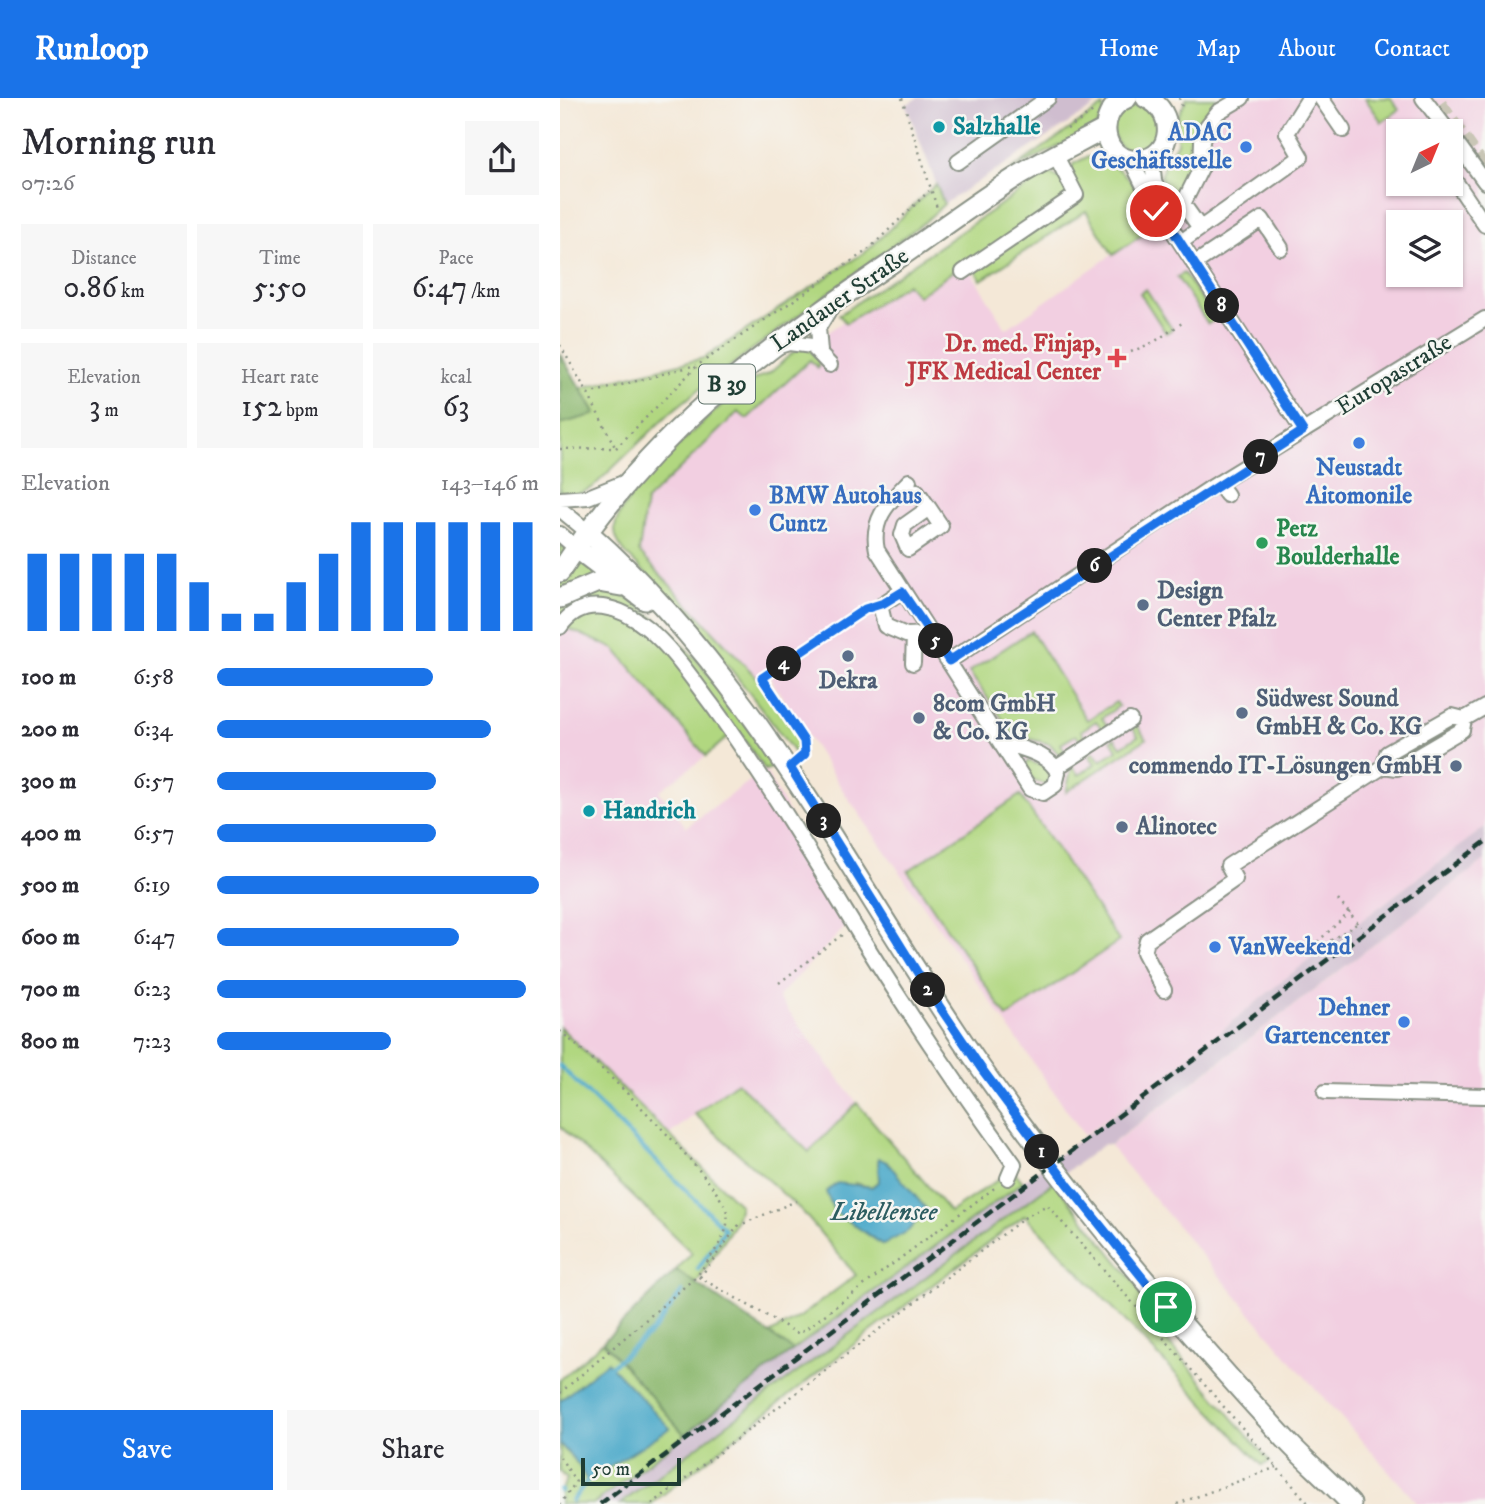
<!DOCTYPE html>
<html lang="en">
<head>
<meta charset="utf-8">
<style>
  body { margin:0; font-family:"IM FELL DW Pica",serif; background:#f7f7f7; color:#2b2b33; height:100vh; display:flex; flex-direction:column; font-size:26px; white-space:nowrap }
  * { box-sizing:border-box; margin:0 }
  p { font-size:23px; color:#7c7c81 }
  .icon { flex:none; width:38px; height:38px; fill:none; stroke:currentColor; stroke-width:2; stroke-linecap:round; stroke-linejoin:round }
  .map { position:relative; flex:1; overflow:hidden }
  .side { display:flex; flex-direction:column; background:#fff; width:560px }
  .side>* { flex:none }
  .needle { width:46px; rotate:43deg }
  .tools { position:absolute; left:826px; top:21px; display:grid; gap:14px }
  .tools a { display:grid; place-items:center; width:77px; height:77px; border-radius:0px; background:#fff; box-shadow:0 2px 5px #0004; font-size:35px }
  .scale { position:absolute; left:21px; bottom:18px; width:100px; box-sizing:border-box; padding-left:7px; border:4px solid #1f3d34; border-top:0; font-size:19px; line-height:24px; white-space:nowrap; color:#1f3d34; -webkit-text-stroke:5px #f6f6f2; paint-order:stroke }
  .pin { position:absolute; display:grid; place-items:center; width:60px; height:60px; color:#fff; margin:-30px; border:4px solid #fff; border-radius:50%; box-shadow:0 2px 7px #0007 }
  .km { position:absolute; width:35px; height:35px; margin:-18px; border-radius:50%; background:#222; color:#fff; font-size:19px; line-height:35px; text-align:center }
  .round { display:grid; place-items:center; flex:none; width:74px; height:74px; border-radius:0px; background:#f7f7f7 }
  .overview { display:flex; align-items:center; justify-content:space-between; height:119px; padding:0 21px }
  h1 { font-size:38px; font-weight:600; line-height:52px }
  .figures { display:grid; grid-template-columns:repeat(3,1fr); gap:10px; height:119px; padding:7px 21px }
  .figures div { display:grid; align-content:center; border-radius:0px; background:#f7f7f7; text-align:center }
  .figures b { font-size:30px; font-weight:600 }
  .figures small { font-size:19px; font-weight:400 }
  .figures p { font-size:19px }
  .chart { height:196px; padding:14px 21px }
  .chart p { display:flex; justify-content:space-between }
  .chart svg { width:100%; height:126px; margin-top:7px; stroke:#1a73e8; stroke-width:6 }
  .button { display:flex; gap:14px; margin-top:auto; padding:14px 21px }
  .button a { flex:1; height:80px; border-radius:0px; background:#1a73e8; color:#fff; font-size:28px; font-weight:600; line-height:80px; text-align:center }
  .button a+a { background:#f7f7f7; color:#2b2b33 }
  ul { padding:0 21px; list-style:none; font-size:23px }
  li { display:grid; grid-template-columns:112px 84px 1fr; align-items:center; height:52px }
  li i { height:18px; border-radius:9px; background:#1a73e8 }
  header { display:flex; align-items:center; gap:42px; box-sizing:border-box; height:98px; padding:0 35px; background:#1a73e8; color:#fff }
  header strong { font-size:33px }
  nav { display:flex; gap:38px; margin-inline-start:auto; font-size:24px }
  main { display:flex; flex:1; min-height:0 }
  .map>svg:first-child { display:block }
  .built { fill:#f2cfe1; fill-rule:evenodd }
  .industrial { fill:#cfbdcf }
  .green { fill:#b1d780; stroke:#688a5a; stroke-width:2; fill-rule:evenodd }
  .forest { fill:#8cb86e; stroke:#567a51; stroke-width:2 }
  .water { fill:#4aa8c9; stroke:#34727e; stroke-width:2 }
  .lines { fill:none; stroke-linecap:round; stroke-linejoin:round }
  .stream { stroke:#4aa8c9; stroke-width:4.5 }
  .minor-tunnel { stroke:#c9c6b6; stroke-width:14; stroke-dasharray:14 7; stroke-linecap:butt }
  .minor-casing { stroke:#8a9286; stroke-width:18 }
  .major-casing { stroke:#8a9286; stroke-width:23 }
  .path { stroke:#8a9286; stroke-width:2.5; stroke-dasharray:2 5; stroke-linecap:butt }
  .minor { stroke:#fff; stroke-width:14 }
  .major { stroke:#fff; stroke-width:19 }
  .rail { stroke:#1f3d34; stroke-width:4.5; stroke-dasharray:10 5; stroke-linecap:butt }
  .route-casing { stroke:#fff; stroke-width:14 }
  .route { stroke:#1a73e8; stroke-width:9 }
  .culture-dot { fill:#0f9aa8; stroke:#f6f6f2; stroke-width:2.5 }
  .shop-dot { fill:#3f7fe0; stroke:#f6f6f2; stroke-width:2.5 }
  .health-dot { fill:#e0444e; stroke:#f6f6f2; stroke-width:2.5 }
  .leisure-dot { fill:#2e9e5b; stroke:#f6f6f2; stroke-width:2.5 }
  .service-dot { fill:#5c6f8a; stroke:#f6f6f2; stroke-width:2.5 }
  .labels { text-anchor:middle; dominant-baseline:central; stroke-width:5; stroke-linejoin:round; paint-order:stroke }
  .shield { fill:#f6f6f2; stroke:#60746d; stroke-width:2 }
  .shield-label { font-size:23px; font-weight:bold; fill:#1f3d34 }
  .culture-label { font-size:24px; font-weight:bold; fill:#0d838f; stroke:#f6f6f2; text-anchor:start }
  .shop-label { font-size:24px; font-weight:bold; fill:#366cbe; stroke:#f6f6f2; text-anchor:end }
  .street-label { font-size:24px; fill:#1f3d34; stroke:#f6f6f2 }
  .health-label { font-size:24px; font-weight:bold; fill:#be3a42; stroke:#f6f6f2; text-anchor:end }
  .leisure-label { font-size:24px; font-weight:bold; fill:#27864d; stroke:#f6f6f2; text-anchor:start }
  .service-label { font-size:24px; font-weight:bold; fill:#4e5e75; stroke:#f6f6f2; text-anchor:start }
  .water-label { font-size:26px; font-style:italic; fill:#2c5d61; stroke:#f6f6f2 }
</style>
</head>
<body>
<header>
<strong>Runloop</strong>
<nav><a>Home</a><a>Map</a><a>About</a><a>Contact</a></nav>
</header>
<main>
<section class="side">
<div class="overview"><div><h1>Morning run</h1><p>07:26</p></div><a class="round"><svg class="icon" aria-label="share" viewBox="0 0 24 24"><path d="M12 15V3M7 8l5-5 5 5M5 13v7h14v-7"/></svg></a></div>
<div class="figures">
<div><p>Distance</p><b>0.86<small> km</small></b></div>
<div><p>Time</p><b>5:50</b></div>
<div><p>Pace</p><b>6:47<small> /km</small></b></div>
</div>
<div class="figures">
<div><p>Elevation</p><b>3<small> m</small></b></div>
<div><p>Heart rate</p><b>152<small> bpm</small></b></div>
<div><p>kcal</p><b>63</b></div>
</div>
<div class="chart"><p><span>Elevation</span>143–146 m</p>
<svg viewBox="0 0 160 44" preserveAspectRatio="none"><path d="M5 44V17M15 44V17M25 44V17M35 44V17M45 44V17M55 44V27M65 44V38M75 44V38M85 44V27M95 44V17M105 44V6M115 44V6M125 44V6M135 44V6M145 44V6M155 44V6"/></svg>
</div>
<ul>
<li><b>100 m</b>6:58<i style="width:67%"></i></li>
<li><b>200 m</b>6:34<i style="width:85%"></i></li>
<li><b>300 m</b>6:57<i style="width:68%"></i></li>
<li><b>400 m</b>6:57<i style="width:68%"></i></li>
<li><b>500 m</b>6:19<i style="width:100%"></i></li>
<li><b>600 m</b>6:47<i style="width:75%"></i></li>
<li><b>700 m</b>6:23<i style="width:96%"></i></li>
<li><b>800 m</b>7:23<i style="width:54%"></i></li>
</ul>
<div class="button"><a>Save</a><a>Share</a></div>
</section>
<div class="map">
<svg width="925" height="1406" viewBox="0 0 925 1406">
  <rect width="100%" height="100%" fill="#f6f6f2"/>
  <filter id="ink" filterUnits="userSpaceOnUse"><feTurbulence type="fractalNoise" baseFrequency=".0143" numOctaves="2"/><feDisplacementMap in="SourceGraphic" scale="14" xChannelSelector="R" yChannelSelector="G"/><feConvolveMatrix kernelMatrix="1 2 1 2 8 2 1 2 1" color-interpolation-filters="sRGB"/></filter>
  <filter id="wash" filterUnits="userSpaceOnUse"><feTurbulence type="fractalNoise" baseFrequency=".00686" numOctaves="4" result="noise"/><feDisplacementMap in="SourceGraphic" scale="28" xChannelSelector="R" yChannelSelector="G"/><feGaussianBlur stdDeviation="1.57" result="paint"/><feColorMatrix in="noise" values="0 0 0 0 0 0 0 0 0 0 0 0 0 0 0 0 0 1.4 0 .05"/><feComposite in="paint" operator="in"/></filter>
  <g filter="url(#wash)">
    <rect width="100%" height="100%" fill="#f4e8d7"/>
    <!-- built -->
    <path class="built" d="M630,0H925V729L727,879L605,979L524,1037L286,697L206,574L197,580L79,454L86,403L246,249L395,147L446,231L614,113L609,100L606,62L620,38ZM838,33H891V86H838ZM838,124H891V177H838Z
      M0,527L55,551L146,658L99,693L126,729L205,672L289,825L218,899L297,1005L249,1054L177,984L110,1036L0,929Z
      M925,762V1406H858L738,1271L550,1048Z"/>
    <!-- industrial -->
    <path class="industrial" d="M357,0H547L384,106L346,7Z
      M925,729V762L550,1047L544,1046L60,1406H33L233,1252L605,979L727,879Z"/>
    <!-- green -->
    <path class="green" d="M627,0H656L639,26L635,64L618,93V106L612,108L601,79L604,66L617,45L618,18Z
      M805,0H831L839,12L822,24Z
      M553 31a23 23 0 1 1 46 0a23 23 0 1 1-46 0Z
      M543,8L544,15L536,30L451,72Z
      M527,59C571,67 576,92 595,128L553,157L526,113L421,182L409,162L358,198L347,186L286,225L279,217L488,74L500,81L510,77L513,66Z
      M376,86L384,106L367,122L146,286L111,314L32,390L15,397L0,396V326L36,316L21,290L144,260L308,152Z
      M624,175L655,222L648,226L617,179Z
      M586,191L612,231L606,235L580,195Z
      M247,248L259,264L258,270L250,262L187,321L178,314L86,403L79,454L197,580L239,640L235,656C191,595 145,536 93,482C81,470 55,451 55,432C54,406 117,348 137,330C155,313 173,295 194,282C198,279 204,278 208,276C222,267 231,251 247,248Z
      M0,446L97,522L137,562L218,668L205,672L177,631L146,658L55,551L0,527Z
      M471,533L527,622L556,604L559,608L542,620L548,629L543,632L536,623L521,633L527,642L522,645L516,637L501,646L506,656L501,659L490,646L454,637L409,574Z
      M573,621L586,641L506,694L512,668L519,677L535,666L529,657L534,654L540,663L557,652L551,642L555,640L561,649L578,638L572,629Z
      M468,663L487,669L490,683L485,686L474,683L465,670Z
      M460,697L559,843L447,919L348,773Z
      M0,929L180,1107L176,1123L136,1186L116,1172L132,1155L0,1028Z
      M177,984L249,1054L297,1005L390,1114L445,1077L449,1067L463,1084L233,1252L209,1236L240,1219L296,1177L242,1113L135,1016ZM318,1061L323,1146L295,1085L311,1089L319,1083Z
      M494,1084L575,1185L591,1224L710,1364L702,1367L465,1117L284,1254L91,1406H60Z
      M43,1244L125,1337L33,1406H0V1395L7,1381L0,1373V1346L18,1366L47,1264L0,1303V1282Z"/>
    <!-- forest -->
    <path class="forest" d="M0,256L36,316L0,326Z
      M116,1172L233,1252L125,1337L43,1244Z"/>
    <!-- water -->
    <path class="water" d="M318,1060L327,1064L367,1112L348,1133L323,1147L274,1113L266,1094L277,1085L312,1089L319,1083Z
      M47,1264L110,1330L27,1383L18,1366L0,1346V1303Z"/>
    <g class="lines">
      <!-- stream -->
      <path class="stream" d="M0,968L165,1131L138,1171
        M51,1268L93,1233L122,1194
        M0,1392L1,1393
        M12,1403L27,1383"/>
    </g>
  </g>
  <g filter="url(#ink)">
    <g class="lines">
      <!-- minor-tunnel -->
      <path class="minor-tunnel" d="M880,6L923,68"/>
      <!-- minor casing -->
      <g class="minor-casing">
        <path id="minor" d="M761,0L783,32
          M863,0L888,33
          M891,37L925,84
          M592,59L594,83L604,113
          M571,62L596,113L613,133L743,333
          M398,64L488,0
          M891,77L925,127
          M640,130L623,106L641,70L642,43L647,28L658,14L682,0
          M621,144L741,59L727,35L749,0
          M634,166L702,121L721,150
          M403,174L516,97L496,58
          M216,249L229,245L252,248L270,267
          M260,253L258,230L269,212
          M349,383C330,403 310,421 317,452L470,691L483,695L495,687L498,675C489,655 461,651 443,644
          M658,385L667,397
          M357,393L369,410L345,427L342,437L348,451L381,428L369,410
          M0,401L28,399L63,385
          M0,411L28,434
          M0,436L16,450
          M342,493L324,505L321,511L325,528L346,537L371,536
          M0,529C23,495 61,509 87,530C112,550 133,582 152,607C200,673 242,741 284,811C337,899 394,983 454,1066L448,1080
          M389,563L649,391L925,221
          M353,565L354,537
          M824,668L837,670L902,632L904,621
          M496,670L570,622
          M604,892L584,854L587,842L675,781L668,768L824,668L827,655L892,618L904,621L925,609
          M765,994L925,998"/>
      </g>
      <!-- major casing -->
      <g class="major-casing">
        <path id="major" d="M567,0C534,13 541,65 579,62C615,59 616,12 586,0
          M28,434C199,585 293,786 421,970C514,1103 619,1226 729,1345C749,1366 772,1385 791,1406
          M16,450L85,502
          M0,474C90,337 197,256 330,166C374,136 416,104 461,76C488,60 517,46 545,31
          M0,500L38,484L61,488"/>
      </g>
      <!-- path -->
      <path class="path" d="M342,0L378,113
        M619,0L622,6L619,13
        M507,31L533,14
        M0,247L28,296L136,267
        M571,254L594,244L625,223
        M28,296L55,349
        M56,350L138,267L308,152L369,93
        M0,351L56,350
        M240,660L245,656L244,643L202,580L307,511
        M778,802L801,829
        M790,814L754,847L757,851L798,825
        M219,885L283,836
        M0,933C31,958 161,1083 167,1115C171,1138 149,1159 138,1177
        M140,1179L178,1128L236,1103
        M0,1295L137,1178L239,1236L437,1088
        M0,1359L16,1384L0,1406
        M92,1406L464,1120L487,1107L749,1406
        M617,1406L717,1369"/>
      <!-- minor -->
      <use href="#minor" class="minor"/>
      <!-- major -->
      <use href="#major" class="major"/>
      <!-- rail -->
      <path class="rail" d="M40,1406L925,744"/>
    </g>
  </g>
  <g class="lines" filter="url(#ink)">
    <!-- route casing -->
    <g class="route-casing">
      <path id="route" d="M596,113L613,133L743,333L389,563L342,494L324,505L305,511L202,580L244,643L245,656L230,669L367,890L421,970L508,1087L606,1209"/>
    </g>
    <!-- route -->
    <use href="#route" class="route"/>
  </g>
  <!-- markers -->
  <g class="culture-dot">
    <circle cx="379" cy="29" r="7"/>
    <circle cx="29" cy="713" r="7"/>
  </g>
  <g class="shop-dot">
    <circle cx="686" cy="49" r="7"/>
    <circle cx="799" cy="345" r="7"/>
    <circle cx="195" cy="412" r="7"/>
    <circle cx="655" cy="849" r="7"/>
    <circle cx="844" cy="924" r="7"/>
  </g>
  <path class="health-dot" d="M553.5 249.5h7v7h7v7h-7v7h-7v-7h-7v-7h7z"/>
  <circle class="leisure-dot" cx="702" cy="445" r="7"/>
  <g class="service-dot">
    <circle cx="583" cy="507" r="7"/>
    <circle cx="288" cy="558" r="7"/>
    <circle cx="682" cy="615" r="7"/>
    <circle cx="359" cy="620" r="7"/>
    <circle cx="896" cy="668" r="7"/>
    <circle cx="562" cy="729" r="7"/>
  </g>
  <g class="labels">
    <!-- shield labels -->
    <rect class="shield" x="139" y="266.5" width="56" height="39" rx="5"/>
    <g class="shield-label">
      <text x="167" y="286">B 39</text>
    </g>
    <!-- culture labels -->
    <g class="culture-label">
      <text x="393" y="29">Salzhalle</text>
      <text x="43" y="713">Handrich</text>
    </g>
    <!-- shop labels -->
    <g class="shop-label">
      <text x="672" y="35">ADAC<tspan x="672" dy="28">Geschäftsstelle</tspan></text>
      <text x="799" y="370" text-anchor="middle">Neustadt<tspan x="799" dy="28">Aitomonile</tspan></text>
      <text x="209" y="398" text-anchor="start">BMW Autohaus<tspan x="209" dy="28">Cuntz</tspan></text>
      <text x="669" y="849" text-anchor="start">VanWeekend</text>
      <text x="830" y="910">Dehner<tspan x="830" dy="28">Gartencenter</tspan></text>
    </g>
    <!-- street labels -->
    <g class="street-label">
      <text transform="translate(280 202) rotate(-35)">Landauer Straße</text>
      <text transform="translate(834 277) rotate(-32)">Europastraße</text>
    </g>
    <!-- health labels -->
    <g class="health-label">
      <text x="541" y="246">Dr. med. Finjap,<tspan x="541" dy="28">JFK Medical Center</tspan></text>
    </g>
    <!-- leisure labels -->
    <g class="leisure-label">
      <text x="716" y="431">Petz<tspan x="716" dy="28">Boulderhalle</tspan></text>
    </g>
    <!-- service labels -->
    <g class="service-label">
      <text x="597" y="493">Design<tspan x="597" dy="28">Center Pfalz</tspan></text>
      <text x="288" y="583" text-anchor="middle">Dekra</text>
      <text x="696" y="601">Südwest Sound<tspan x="696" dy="28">GmbH &amp; Co. KG</tspan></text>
      <text x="373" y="606">8com GmbH<tspan x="373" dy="28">&amp; Co. KG</tspan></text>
      <text x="882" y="668" text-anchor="end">commendo IT-Lösungen GmbH</text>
      <text x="576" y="729">Alinotec</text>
    </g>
    <!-- water labels -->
    <g class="water-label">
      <text x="324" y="1114">Libellensee</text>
    </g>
  </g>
</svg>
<div class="tools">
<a><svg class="needle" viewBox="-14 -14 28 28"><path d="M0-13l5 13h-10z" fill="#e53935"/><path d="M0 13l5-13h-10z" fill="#7c7c81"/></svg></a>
<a><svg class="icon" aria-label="layers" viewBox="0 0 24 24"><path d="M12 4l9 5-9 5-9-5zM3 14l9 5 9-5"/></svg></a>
</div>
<div class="scale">50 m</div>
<div class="pin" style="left:606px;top:1209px;background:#1e9e55"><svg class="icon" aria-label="arrive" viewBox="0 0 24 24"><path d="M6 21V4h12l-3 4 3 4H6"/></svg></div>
<div class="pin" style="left:596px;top:113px;background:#d93025"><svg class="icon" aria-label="check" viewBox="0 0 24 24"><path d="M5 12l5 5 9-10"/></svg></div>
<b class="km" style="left:482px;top:1054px">1</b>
<b class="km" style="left:368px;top:892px">2</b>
<b class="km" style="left:264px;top:723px">3</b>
<b class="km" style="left:224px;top:566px">4</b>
<b class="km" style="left:376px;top:543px">5</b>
<b class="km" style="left:535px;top:468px">6</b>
<b class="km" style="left:701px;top:359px">7</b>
<b class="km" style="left:662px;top:208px">8</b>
</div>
</main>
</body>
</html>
